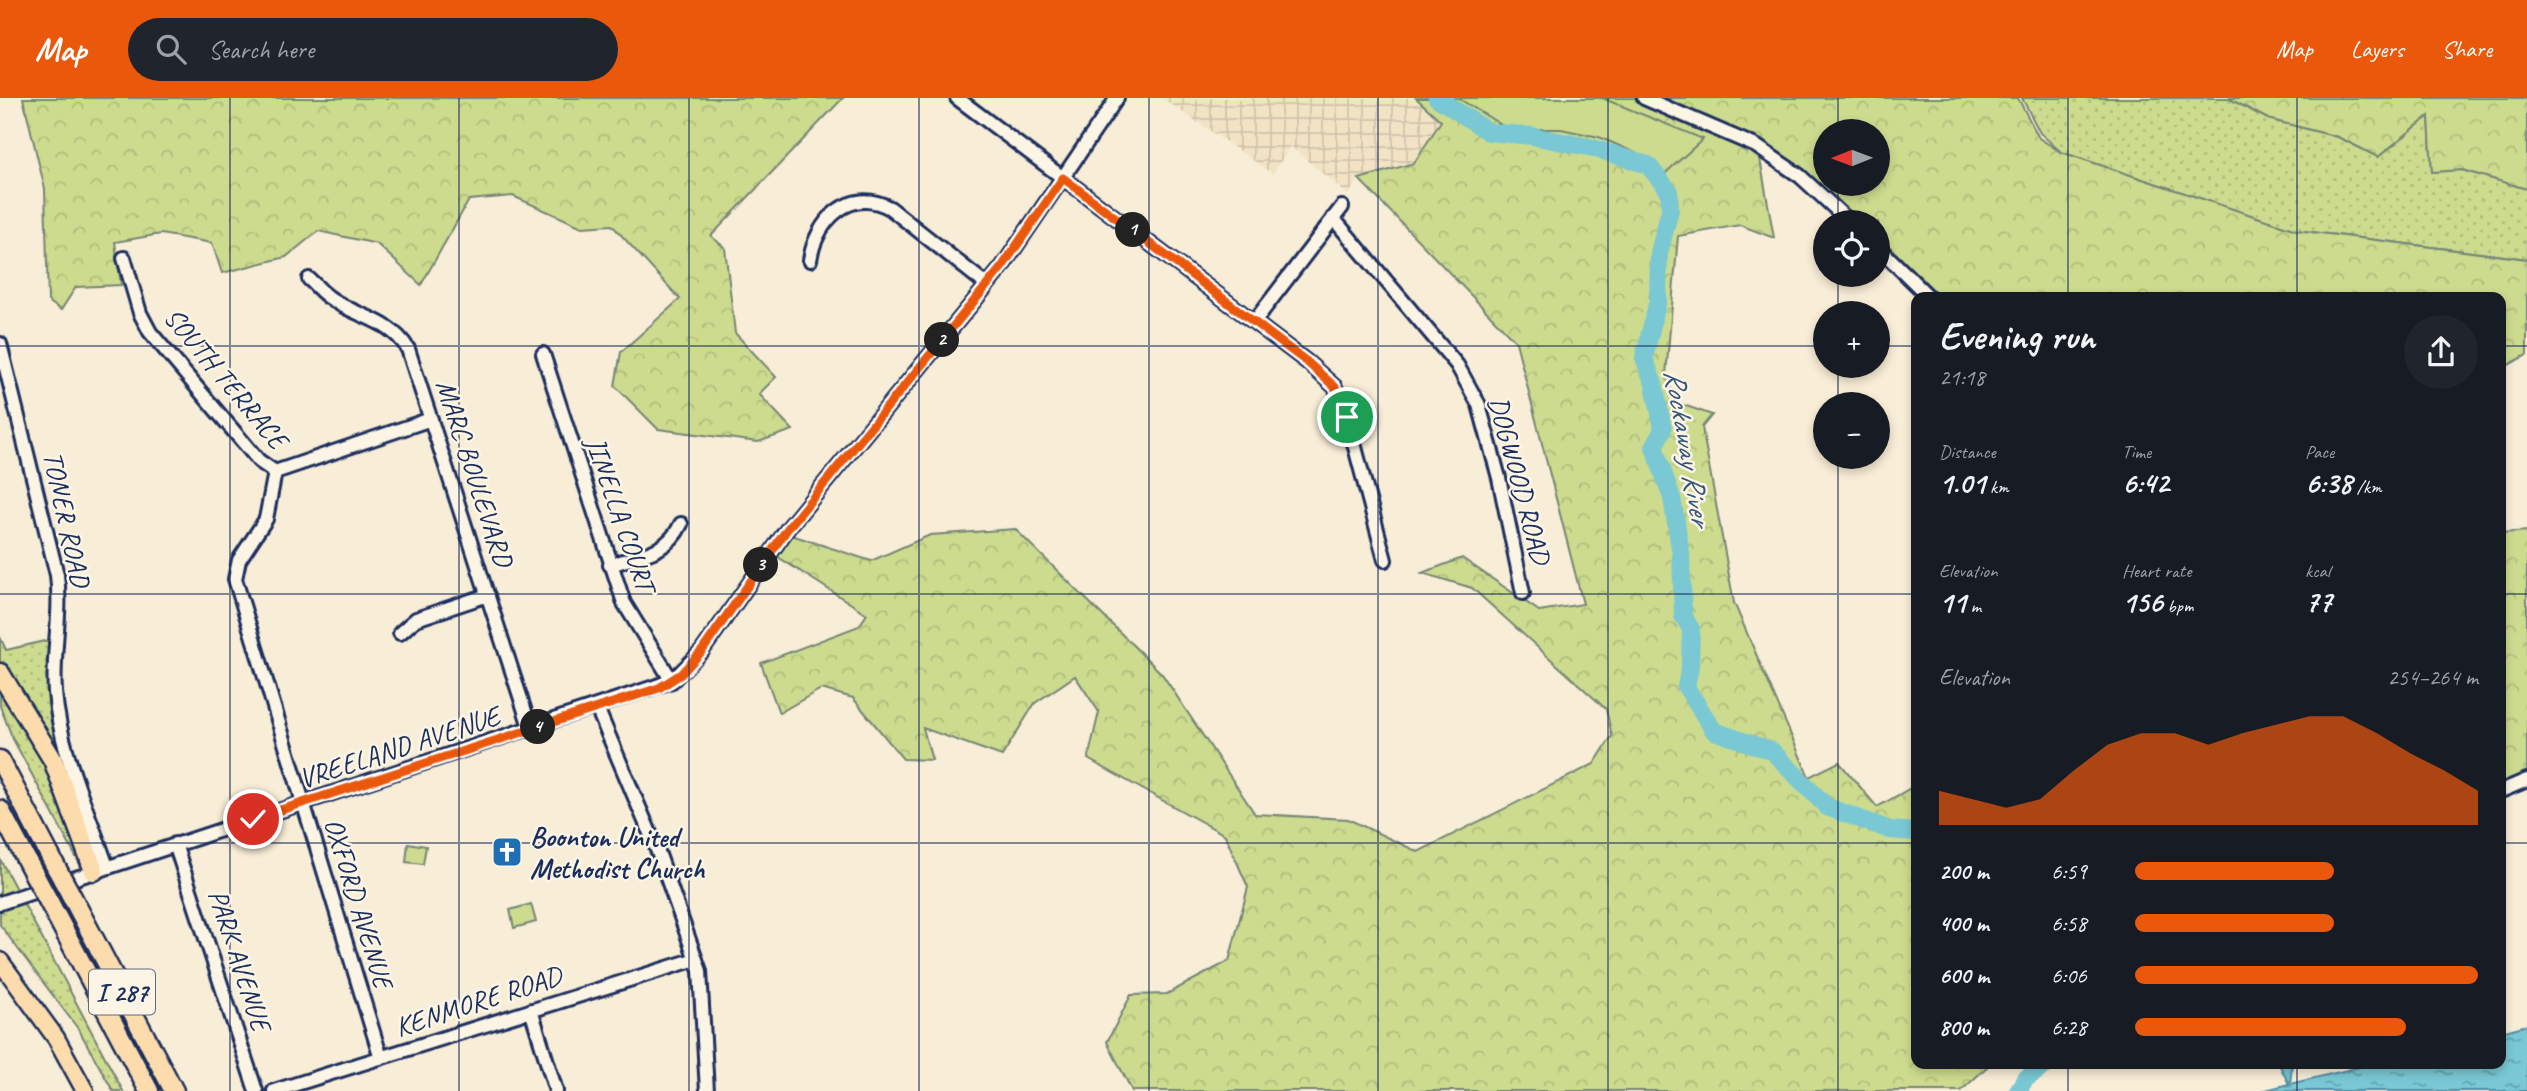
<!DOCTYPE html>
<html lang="en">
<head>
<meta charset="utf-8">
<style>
  body { margin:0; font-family:Caveat,sans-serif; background:#20242c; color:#f1f3f6; height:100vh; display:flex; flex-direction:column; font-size:26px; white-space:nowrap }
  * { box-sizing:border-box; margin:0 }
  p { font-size:23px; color:#9ea1a6 }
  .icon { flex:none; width:38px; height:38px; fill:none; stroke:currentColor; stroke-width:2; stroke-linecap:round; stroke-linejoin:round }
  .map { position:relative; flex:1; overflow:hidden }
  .side { position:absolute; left:1911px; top:194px; width:595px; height:777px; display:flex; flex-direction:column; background:#171b24; border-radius:14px; box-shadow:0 4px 10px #0003 }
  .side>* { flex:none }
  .needle { width:46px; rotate:269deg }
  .tools { position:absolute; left:1813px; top:21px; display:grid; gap:14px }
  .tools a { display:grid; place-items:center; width:77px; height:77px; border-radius:50%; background:#171b24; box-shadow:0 4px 10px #0003; font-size:35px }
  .pin { position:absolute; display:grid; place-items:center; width:60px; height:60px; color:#fff; margin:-30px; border:4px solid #fff; border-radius:50%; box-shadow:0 2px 7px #0007 }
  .km { position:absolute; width:35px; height:35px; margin:-18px; border-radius:50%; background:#222; color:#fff; font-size:19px; line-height:35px; text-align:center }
  .round { display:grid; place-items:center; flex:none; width:74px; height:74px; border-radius:37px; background:#20242c }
  .overview { display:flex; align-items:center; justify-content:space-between; height:119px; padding:0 28px }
  h1 { font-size:38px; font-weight:600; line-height:52px }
  .stats { display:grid; grid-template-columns:repeat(3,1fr); gap:10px; height:119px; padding:7px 28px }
  .stats div { display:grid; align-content:center }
  .stats b { font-size:30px; font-weight:600 }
  .stats small { font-size:19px; font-weight:400 }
  .stats p { font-size:19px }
  .chart { height:196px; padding:14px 28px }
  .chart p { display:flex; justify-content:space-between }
  .chart svg { width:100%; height:126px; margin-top:7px; fill:#ea580c; opacity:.7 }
  ul { padding:0 28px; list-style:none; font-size:23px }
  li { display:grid; grid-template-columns:112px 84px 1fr; align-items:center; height:52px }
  li i { height:18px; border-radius:9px; background:#ea580c }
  header { display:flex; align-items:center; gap:42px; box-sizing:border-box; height:98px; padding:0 35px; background:#ea580c; color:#fff }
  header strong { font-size:33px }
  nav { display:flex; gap:38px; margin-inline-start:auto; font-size:24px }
  .search { width:490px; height:63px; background:#20242c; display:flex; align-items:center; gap:18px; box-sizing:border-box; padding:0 24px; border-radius:38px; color:#9ea1a6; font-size:26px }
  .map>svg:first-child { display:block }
  .industrial { fill:url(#industrial-grid) }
  .grass { fill:url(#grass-dots); stroke:#748576; stroke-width:2 }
  .forest { fill:url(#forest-crowns); stroke:#748576; stroke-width:2; fill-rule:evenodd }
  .green { fill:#cddb8e; stroke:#748576; stroke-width:2 }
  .water { fill:url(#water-ripples); stroke:#538ba5; stroke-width:2 }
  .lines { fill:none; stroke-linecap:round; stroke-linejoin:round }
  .river { stroke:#79c8d4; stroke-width:18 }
  .minor-casing { stroke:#1b2f5e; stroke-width:18 }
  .major-casing { stroke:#1b2f5e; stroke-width:21 }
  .highway-casing { stroke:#1b2f5e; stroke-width:23 }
  .minor { stroke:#fcf5e5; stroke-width:12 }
  .major { stroke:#fcdcac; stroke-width:16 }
  .highway { stroke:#fcdcac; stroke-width:18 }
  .highway-bridge-casing { stroke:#1b2f5e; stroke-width:23; stroke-linecap:butt }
  .highway-bridge { stroke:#fcdcac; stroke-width:18 }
  .route-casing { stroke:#fff; stroke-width:14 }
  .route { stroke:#ea580c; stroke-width:9 }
  .grid { fill:none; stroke:#1b2f5e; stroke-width:2; stroke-opacity:0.55 }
  .labels { text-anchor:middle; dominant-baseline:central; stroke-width:5; stroke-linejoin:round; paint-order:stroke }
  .shield { fill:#fcf5e5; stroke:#5e6a86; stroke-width:2 }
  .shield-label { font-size:26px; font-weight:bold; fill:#1b2f5e }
  .street-label { font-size:28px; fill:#1b2f5e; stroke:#fcf5e5 }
  .poi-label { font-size:28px; font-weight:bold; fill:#1b2f5e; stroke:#fcf5e5; text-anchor:start }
  .water-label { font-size:30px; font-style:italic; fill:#32557c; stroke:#fcf5e5 }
</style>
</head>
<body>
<header>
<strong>Map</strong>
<div class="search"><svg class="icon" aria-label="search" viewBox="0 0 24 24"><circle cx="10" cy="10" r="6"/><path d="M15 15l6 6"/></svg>Search here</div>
<nav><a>Map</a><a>Layers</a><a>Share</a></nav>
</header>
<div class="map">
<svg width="2527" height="993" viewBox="0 0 2527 993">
  <defs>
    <pattern id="industrial-grid" width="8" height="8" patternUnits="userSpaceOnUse" patternTransform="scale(1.75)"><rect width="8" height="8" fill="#f3e3c5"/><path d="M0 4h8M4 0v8" fill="none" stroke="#d0c3ac"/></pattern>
    <pattern id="grass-dots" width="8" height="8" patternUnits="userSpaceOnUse" patternTransform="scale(1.75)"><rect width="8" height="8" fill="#cddb8e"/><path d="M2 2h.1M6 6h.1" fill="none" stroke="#afbc7d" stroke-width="1.8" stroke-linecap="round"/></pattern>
    <pattern id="forest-crowns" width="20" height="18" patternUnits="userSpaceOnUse" patternTransform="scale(1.75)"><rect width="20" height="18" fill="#cddb8e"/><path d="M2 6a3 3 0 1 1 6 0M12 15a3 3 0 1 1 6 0" fill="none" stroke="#afbc7d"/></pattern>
    <pattern id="water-ripples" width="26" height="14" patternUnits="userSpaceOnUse" patternTransform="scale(1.75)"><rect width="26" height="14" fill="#79c8d4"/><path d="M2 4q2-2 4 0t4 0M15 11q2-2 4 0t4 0" fill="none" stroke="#62a3af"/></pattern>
  </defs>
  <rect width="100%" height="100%" fill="#f8edd6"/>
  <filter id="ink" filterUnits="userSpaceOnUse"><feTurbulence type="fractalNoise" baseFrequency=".0143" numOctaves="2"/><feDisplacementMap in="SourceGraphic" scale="14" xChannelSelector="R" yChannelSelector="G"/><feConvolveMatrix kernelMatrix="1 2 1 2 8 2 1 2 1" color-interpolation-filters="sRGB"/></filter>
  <g filter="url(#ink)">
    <!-- industrial -->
    <path class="industrial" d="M1162,0H1416L1441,23L1414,65L1359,81L1348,97L1290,48L1273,76Z"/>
    <!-- grass -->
    <path class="grass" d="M2022,0H2228L2268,21L2338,39L2378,59L2429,18L2432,74L2462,72L2527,91V161L2296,132L2061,54L2040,35Z
      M0,539L6,552L62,539L58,616L85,776L13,641L0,608Z
      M0,761L123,993H113L79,932L0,827Z"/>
    <!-- forest -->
    <path class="forest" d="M23,0H843L711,138L725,150L735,235L776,279L759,296L793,332L758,344L658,331L615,288L621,254L680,201L612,127L582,129L513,98L469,102L421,187L377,146L318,133L286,159L222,175L212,145L161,136L115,144L121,187L76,189L61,212L48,203L45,91Z
      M1416,0H2018L2039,40L2061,54L2296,132L2527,161V257L2501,271V200L1928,199L1878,153V124H1846L1757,44L1774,140L1740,127L1678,138L1666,277L1675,304L1712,317L1702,329L1734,505L1809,679L1839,664L1877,709L1916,687V966H1990L1961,993H1132L1107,944L1131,897L1167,896L1229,863L1248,789L1225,737L1088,661L1099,614L1075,578L1035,605L1002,658L923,630L932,662L903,661L853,600L821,591L779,615L761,565L859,528L867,516L767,452L782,434L871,463L930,437L1015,431L1162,576L1255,716L1348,721L1418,754L1594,666L1612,638L1606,611L1472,490L1422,475L1462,460L1539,513L1583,506L1516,244L1359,81L1414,65L1441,23ZM1825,33H1878V86H1825Z
      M2228,0H2527V91L2462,72L2432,74L2429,18L2378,59L2338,39L2268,21Z
      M2527,433V687L2501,699V435Z"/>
    <!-- green -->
    <path class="green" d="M1458,0H1602L1703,41L1659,81L1652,62L1599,39L1561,31H1508Z
      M408,745L426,748L423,766L406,764Z
      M531,806L536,824L514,830L510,812Z"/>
    <!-- water -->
    <path class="water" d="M2527,927V993H2262L2289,986L2279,966H2292L2290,986L2372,966H2501V934Z"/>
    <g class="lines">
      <!-- river -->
      <path class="river" d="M1437,0L1489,34L1532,38L1593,50L1648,67L1669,93L1670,112L1659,155L1658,202L1644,260L1654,286L1663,331L1654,349L1672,400L1681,456L1683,518L1691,531L1690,568L1686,589L1714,633L1772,653L1827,709L1890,732L1916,734
        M2018,993L2025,981L2048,966"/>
      <!-- minor casing -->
      <g class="minor-casing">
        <path id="minor" d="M957,0L1307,264L1335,289L1347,319L1385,462
          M1644,0L1756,48L1800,78L1850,124
          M1333,120L1457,267L1479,307L1499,380L1523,495
          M1878,149L1930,200
          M124,160L140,215L150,234L259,363L275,374L266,421L239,462L235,481L381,960
          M810,162C816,123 849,88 890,110L987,187
          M309,181C316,187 322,195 330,200C356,219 390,221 408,251L531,632
          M1254,224L1342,109
          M0,246L57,477C62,517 52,555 55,594C59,651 89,715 107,769
          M543,256L624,505L672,583
          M275,374L431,321
          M610,467C640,457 667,456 681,426
          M400,535L416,521L488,497
          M597,610L658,754L700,873L707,993
          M2501,693L2527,682
          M175,746L256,993
          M0,805L672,583L702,553L788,430L1002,169L1117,0
          M531,912L556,993
          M274,993L696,861"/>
      </g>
      <!-- major casing -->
      <g class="major-casing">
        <path id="major" d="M0,863L56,940L85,993"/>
      </g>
      <!-- highway casing -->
      <g class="highway-casing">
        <path id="highway" d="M0,575L53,662L94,773
          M0,662L57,771
          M0,712L35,778
          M70,795L174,993
          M48,802L149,993"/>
      </g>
      <!-- minor -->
      <use href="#minor" class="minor"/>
      <!-- major -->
      <use href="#major" class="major"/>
      <!-- highway -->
      <use href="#highway" class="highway"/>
      <!-- highway-bridge casing -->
      <g class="highway-bridge-casing">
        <path id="highway-bridge" d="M57,771L70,795
          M35,778L48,802"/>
      </g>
      <!-- highway-bridge -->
      <use href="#highway-bridge" class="highway-bridge"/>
    </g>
  </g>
  <g class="lines" filter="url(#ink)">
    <!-- route casing -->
    <g class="route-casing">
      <path id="route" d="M253,721L659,590L681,576L702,553L788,430L1002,169L1063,80L1307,264L1335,289L1347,319"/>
    </g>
    <!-- route -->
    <use href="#route" class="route"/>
  </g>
  <!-- grid -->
  <path class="grid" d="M230,0V993M459,0V993M689,0V993M919,0V993M1149,0V993M1378,0V993M1608,0V993M1838,0V33M2068,0V200M2297,0V200M1838,86V124M1838,177V215M0,248H1825M1878,248H1916M2501,248H2527M1838,268V306M1838,359V993M0,496H1916M2501,496H2527M0,745H1916M2501,745H2527M2068,966V993M2297,966V993"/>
  <!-- icons -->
  <defs>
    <g id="church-square" transform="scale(1.575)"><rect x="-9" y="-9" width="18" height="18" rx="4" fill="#1f6fb2" stroke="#fcf5e5"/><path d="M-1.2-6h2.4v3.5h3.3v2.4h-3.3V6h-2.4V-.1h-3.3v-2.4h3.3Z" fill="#fff"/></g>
  </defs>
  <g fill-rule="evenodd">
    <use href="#church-square" x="507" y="754"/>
  </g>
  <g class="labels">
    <!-- shield labels -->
    <rect class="shield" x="89" y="871.5" width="66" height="45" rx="5"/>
    <g class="shield-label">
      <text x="122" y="894">I 287</text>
    </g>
    <!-- street labels -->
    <g class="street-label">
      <text transform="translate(226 280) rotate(50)">SOUTH TERRACE</text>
      <text transform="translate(475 375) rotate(72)">MARC BOULEVARD</text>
      <text transform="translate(1520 382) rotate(75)">DOGWOOD ROAD</text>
      <text transform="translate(621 416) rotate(71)">JINELLA COURT</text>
      <text transform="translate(67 421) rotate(78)">TONER ROAD</text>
      <text transform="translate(399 649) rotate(-18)">VREELAND AVENUE</text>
      <text transform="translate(359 805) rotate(73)">OXFORD AVENUE</text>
      <text transform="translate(240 862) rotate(72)">PARK AVENUE</text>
      <text transform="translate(478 903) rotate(-18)">KENMORE ROAD</text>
    </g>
    <!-- poi labels -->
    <g class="poi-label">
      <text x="530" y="738">Boonton United<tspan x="530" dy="32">Methodist Church</tspan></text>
    </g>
    <!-- water labels -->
    <g class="water-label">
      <text transform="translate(1688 349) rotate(80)">Rockaway River</text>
    </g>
  </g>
</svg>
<div class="tools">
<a><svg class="needle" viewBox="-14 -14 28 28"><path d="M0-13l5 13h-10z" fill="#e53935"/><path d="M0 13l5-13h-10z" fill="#9ea1a6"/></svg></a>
<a><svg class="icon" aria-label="locate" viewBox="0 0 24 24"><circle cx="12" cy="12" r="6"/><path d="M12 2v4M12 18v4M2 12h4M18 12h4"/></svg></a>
<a>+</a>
<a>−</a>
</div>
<div class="pin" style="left:1347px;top:319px;background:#1e9e55"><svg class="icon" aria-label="arrive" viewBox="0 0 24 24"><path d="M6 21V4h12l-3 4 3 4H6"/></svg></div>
<div class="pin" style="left:253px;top:721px;background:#d93025"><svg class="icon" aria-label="check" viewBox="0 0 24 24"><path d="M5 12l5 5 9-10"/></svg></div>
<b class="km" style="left:1133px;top:132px">1</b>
<b class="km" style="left:942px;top:242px">2</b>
<b class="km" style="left:761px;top:467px">3</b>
<b class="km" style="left:538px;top:629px">4</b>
<section class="side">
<div class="overview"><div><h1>Evening run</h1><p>21:18</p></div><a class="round"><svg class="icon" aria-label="share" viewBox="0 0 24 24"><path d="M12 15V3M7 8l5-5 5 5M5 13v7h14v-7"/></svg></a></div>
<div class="stats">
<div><p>Distance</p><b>1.01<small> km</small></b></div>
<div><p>Time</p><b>6:42</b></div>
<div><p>Pace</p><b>6:38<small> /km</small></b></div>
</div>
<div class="stats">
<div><p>Elevation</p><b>11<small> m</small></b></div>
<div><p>Heart rate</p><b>156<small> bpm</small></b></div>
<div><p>kcal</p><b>77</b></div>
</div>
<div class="chart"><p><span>Elevation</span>254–264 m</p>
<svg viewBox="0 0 160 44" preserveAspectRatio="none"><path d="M0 44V32L10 35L20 38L30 35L40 25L50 16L60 12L70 12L80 16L90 12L100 9L110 6L120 6L130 12L140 19L150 25L160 32V44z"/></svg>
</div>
<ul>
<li><b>200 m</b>6:59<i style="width:58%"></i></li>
<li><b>400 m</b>6:58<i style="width:58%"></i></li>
<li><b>600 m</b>6:06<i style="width:100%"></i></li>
<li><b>800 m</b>6:28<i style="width:79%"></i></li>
</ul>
</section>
</div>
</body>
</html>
